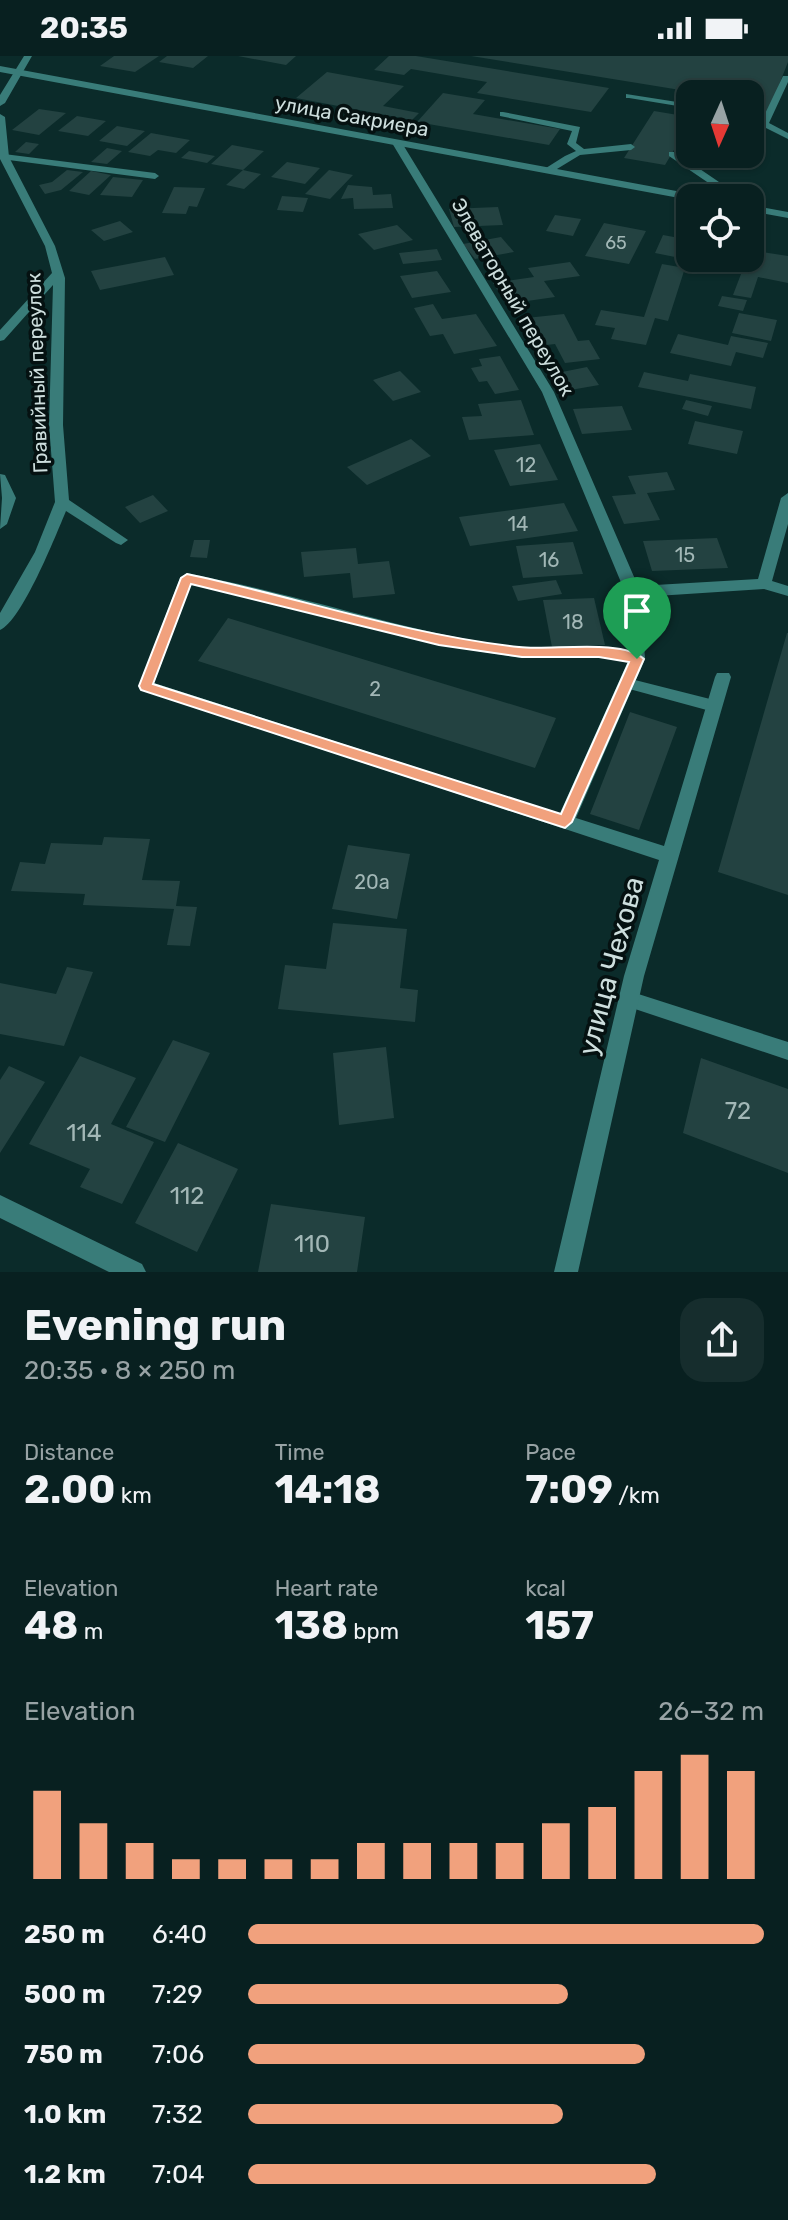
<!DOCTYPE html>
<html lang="en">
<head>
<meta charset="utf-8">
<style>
  body { margin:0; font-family:Rubik,sans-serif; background:#162d2d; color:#f1f3f6; height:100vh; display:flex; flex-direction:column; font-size:30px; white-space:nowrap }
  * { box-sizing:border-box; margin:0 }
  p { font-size:26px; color:#98a3a5 }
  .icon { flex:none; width:44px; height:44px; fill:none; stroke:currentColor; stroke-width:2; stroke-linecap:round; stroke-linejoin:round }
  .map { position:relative; height:1216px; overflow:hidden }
  .drawer { display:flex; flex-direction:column; background:#082020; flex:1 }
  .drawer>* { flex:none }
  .needle { width:52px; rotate:183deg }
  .buttons { position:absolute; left:676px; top:24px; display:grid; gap:16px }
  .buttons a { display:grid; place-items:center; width:88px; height:88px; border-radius:16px; background:#082020; box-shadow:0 2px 6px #0004,0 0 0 2px #293e3e; font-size:40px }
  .pin { position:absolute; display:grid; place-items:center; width:68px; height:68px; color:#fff; margin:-82px -34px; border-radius:50% 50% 50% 0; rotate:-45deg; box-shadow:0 0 8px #0007 }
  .pin .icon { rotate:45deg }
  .round { display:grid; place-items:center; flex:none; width:84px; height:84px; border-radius:24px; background:#162d2d }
  .summary { display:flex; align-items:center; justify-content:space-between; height:136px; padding:0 24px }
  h1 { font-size:44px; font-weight:700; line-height:60px }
  .figures { display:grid; grid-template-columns:repeat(3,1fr); gap:12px; height:136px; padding:8px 24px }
  .figures div { display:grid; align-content:center }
  .figures b { font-size:40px; font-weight:700 }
  .figures small { font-size:22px; font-weight:400 }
  .figures p { font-size:22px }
  .chart { height:224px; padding:16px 24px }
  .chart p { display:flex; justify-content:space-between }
  .chart svg { width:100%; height:144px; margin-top:8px; stroke:#f1a17d; stroke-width:6 }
  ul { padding:0 24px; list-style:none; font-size:26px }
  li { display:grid; grid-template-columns:128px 96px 1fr; align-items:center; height:60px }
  li i { height:20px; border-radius:10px; background:#f1a17d }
  .status { display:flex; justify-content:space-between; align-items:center; height:56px; padding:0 40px; background:#082020; direction:ltr }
  .status svg { height:22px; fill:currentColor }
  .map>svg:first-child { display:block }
  .building { fill:#234241 }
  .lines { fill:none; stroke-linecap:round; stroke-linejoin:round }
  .service { fill:#397c79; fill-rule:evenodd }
  .minor { fill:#397c79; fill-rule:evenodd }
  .tertiary { fill:#397c79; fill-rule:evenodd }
  .route { fill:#f1a17d; stroke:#fff; stroke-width:2; fill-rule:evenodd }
  .labels { text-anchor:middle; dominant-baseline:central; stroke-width:7; stroke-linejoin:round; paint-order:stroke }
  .far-number-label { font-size:18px; fill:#a2b7b6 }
  .far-street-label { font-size:20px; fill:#cddedd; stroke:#051111 }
  .number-label { font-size:20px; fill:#a2b7b6 }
  .near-number-label { font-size:24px; fill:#a2b7b6 }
  .near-street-label { font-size:28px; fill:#cddedd; stroke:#051111 }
</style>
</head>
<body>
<div class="status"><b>20:35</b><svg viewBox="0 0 49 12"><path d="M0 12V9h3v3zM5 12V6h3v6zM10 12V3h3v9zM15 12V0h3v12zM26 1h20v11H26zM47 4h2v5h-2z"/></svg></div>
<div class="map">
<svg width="788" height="1216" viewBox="0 0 788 1216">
  <rect width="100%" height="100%" fill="#0b2b2a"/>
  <!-- building -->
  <path class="building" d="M114,0H159L135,16L100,10Z
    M167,0H208L193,12L159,6Z
    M238,0H296L286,9Z
    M389,0H416L609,32L591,56L477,37L487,26L411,13L404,19L374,14Z
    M471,0H788V6L766,62L750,60V38H705Z
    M327,16L404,30L383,50L419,57L412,64L296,42Z
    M443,37L485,44L473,58L560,73L549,89L417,66Z
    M39,53L66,57L39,79L12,74Z
    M654,55L690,61V67L665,109L624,102Z
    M77,60L106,65L88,80L58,75Z
    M117,70L145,75L127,90L99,85Z
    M151,77L190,84L176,97L158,94L150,100L128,96Z
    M26,86L39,88L29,98L15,96Z
    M232,89L264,95L243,114L211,108Z
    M107,92L122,95L107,108L91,106Z
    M189,95L215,100L207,107L181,102Z
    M287,106L320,112L305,128L271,121Z
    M67,114L83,116L61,134L45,138L39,129L52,126Z
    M243,114L261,118L244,133L226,129Z
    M329,114L353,119L330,143L305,138Z
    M91,115L111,119L89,139L69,135Z
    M113,121L143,124L132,141L100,139Z
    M348,129L372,131L373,139L391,138L393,152L354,153L353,142L341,143Z
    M174,131L205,132L197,151L189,150L186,158L162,157Z
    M282,140L308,142L303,156L277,154Z
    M498,151L503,169L454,171L449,153Z
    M555,159L581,163L573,180L546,175Z
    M120,165L133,176L104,185L91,174Z
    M604,167L646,175L629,208L585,200Z
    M397,169L413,184L374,194L358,178Z
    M663,179L690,184V204L655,197Z
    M501,181L514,196L475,203L463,188Z
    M437,193L442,204L403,208L399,197Z
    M750,194L788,200V227L758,221L751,242L733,239L741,218L702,211L705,202H750Z
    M165,201L174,219L100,234L91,215Z
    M570,206L580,220L544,225L555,241L506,248L493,227L534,221L528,212Z
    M662,208L685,212L668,265L655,262L646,289L611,283L615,272L595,269L601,254L644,261Z
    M437,215L451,236L412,242L400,220Z
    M722,240L747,244L743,255L718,250Z
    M433,248L442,263L476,258L497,290L454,298L443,278L430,280L414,252Z
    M739,257L777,264L771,285L732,277Z
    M564,258L578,285L589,284L600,303L565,307L555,288L530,291L517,263Z
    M678,278L728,289L731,280L768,287L763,302L736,296L731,310L670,297Z
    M500,300L519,334L495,338L487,325L479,326L471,312L482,310L479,303Z
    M587,311L599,329L559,336L547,319Z
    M400,315L421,336L393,345L373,324Z
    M644,316L688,325L690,318L756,331L751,353L638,331Z
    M521,344L534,379L469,384L462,361L482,360L478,348Z
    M686,344L712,350L708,360L682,353Z
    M622,350L632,374L582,378L573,353Z
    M695,365L743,375L737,398L688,388Z
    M411,383L431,400L367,429L347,411Z
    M540,388L558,424L510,430L494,394Z
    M667,416L675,434L647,437L660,464L624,468L612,440L636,438L628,420Z
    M153,439L168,455L140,467L125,451Z
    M564,447L578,475L470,490L459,461Z
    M717,482L728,512L652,515L643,485Z
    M194,484H210L207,502L190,501Z
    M573,486L583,518L523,522L516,490Z
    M356,492L358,508L389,505L395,538L353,542L350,517L304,521L301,496Z
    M556,524L562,538L518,545L512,530Z
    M594,542L605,589L552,591L543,544Z
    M228,562L556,662L535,712L198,605Z
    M787,577H788V839L718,816Z
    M630,656L677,671L639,774L590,758Z
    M104,781L150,783L142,824L180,825L176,850L197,851L190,890L167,889L174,853L83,849L85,838L11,835L20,806L45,808L51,787L102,789Z
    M348,789L410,798L397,863L332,853Z
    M333,867L407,873L400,932L418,934L415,966L278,953L285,909L326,913Z
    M67,911L93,916L64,990L0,978V927L56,938Z
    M173,984L210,997L165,1086L126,1071Z
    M386,991L394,1062L339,1069L333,997Z
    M80,1000L136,1022L111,1068L154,1086L122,1148L80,1131L90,1113L29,1088Z
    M701,1002L788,1033V1117L683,1077Z
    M9,1010L45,1026L0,1097V1024Z
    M178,1087L238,1113L197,1196L135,1167Z
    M271,1148L365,1161L357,1216H258Z"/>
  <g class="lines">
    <!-- service -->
    <path class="service" d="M783,20H788V26L769,67L788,77V83L750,64V59L762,64Z
      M626,38L690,48V52L629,42H626Z
      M503,56L580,71L576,87L584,93L631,88L635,91L631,94L580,99L552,116H546V112L565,100L576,95L567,88L572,75L500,60V56Z
      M669,96H675L719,126L733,142H723L713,130L669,100Z
      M4,98L155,117L159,120L155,123L1,103L0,101Z
      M187,517C217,524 247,529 276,537C357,556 436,582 519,591C547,594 626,583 644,603L637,608L599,601L522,602L439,589L275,546L191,528L154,627L571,761L573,766L571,771L565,773L141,634L139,630L180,522Z
      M627,622L714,644L719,646L721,650L719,654L714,656L622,631L620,627L622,623Z
      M629,935L788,986V1004L623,949L620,943L623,937Z"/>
    <!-- minor -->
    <path class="minor" d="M24,0H32L5,47L0,50V39Z
      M0,58L5,61L9,101L55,190L65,222L63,369L69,444L128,484L121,489L116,487L66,455C56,479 22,565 0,574V557L35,496L55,446L49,369L53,229L4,284L0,285V274L52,217L45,190L0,103Z
      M397,84L402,87L554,336L638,530L758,523L781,442L788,437V468L772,525L788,530V540L764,533L641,541L645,603L576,762L664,790L715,621L717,617H729L731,621L644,920L578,1216H554L624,920L659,804L559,771L556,766L629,603L625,536L542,336L392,87Z
      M0,418L5,419L16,442L7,468L0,473L2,442Z
      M0,1139L142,1208L146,1216H109L0,1162Z"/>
    <!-- tertiary -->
    <path class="tertiary" d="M0,10L698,139L703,142L690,144L0,16Z
      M750,149L788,156V162L750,155Z"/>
  </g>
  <!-- route -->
  <path class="route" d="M187,518C297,541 407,579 519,591C549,595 623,582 644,603L572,766L565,772L141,634L139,630L181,522ZM191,528L439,589L522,601H599L629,606L561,758L153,628Z"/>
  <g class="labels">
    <!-- far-number labels -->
    <g class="far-number-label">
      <text x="616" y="187">65</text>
    </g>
    <!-- far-street labels -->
    <g class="far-street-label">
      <text transform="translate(352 60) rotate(10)">улица Сакриера</text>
      <text transform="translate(513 241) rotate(60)">Элеваторный переулок</text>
      <text transform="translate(37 317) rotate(-92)">Гравийный переулок</text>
    </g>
    <!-- number labels -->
    <g class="number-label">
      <text x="526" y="409">12</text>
      <text x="518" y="468">14</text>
      <text x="685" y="499">15</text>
      <text x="549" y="504">16</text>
      <text x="573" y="566">18</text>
      <text x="375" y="633">2</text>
      <text x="372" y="826">20а</text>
    </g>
    <!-- near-number labels -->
    <g class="near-number-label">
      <text x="738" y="1055">72</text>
      <text x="84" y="1077">114</text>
      <text x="187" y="1140">112</text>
      <text x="312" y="1188">110</text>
    </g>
    <!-- near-street labels -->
    <g class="near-street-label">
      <text transform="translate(611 910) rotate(-75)">улица Чехова</text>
    </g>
  </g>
</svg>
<div class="buttons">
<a><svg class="needle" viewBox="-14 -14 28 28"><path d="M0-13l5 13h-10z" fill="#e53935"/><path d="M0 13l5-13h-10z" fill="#98a3a5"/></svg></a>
<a><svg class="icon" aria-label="locate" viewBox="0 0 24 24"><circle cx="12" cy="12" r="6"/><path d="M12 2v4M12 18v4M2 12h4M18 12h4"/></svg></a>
</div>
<div class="pin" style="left:637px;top:603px;background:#1e9e55"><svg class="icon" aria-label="arrive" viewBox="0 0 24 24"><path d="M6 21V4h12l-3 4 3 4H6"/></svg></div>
</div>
<section class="drawer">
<div class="summary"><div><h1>Evening run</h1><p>20:35 · 8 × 250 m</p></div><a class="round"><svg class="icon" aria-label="share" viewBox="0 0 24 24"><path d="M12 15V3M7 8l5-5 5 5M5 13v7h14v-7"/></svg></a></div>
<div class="figures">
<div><p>Distance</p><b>2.00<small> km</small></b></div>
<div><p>Time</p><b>14:18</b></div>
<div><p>Pace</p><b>7:09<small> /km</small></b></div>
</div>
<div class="figures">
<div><p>Elevation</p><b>48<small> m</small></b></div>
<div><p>Heart rate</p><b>138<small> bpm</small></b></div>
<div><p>kcal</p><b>157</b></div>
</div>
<div class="chart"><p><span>Elevation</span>26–32 m</p>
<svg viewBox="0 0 160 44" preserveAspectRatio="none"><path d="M5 44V17M15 44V27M25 44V33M35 44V38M45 44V38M55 44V38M65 44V38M75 44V33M85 44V33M95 44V33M105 44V33M115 44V27M125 44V22M135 44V11M145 44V6M155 44V11"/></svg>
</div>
<ul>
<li><b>250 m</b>6:40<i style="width:100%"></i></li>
<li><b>500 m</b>7:29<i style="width:62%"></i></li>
<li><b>750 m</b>7:06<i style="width:77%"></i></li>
<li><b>1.0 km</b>7:32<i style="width:61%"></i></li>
<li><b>1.2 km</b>7:04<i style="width:79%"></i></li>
</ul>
</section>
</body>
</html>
